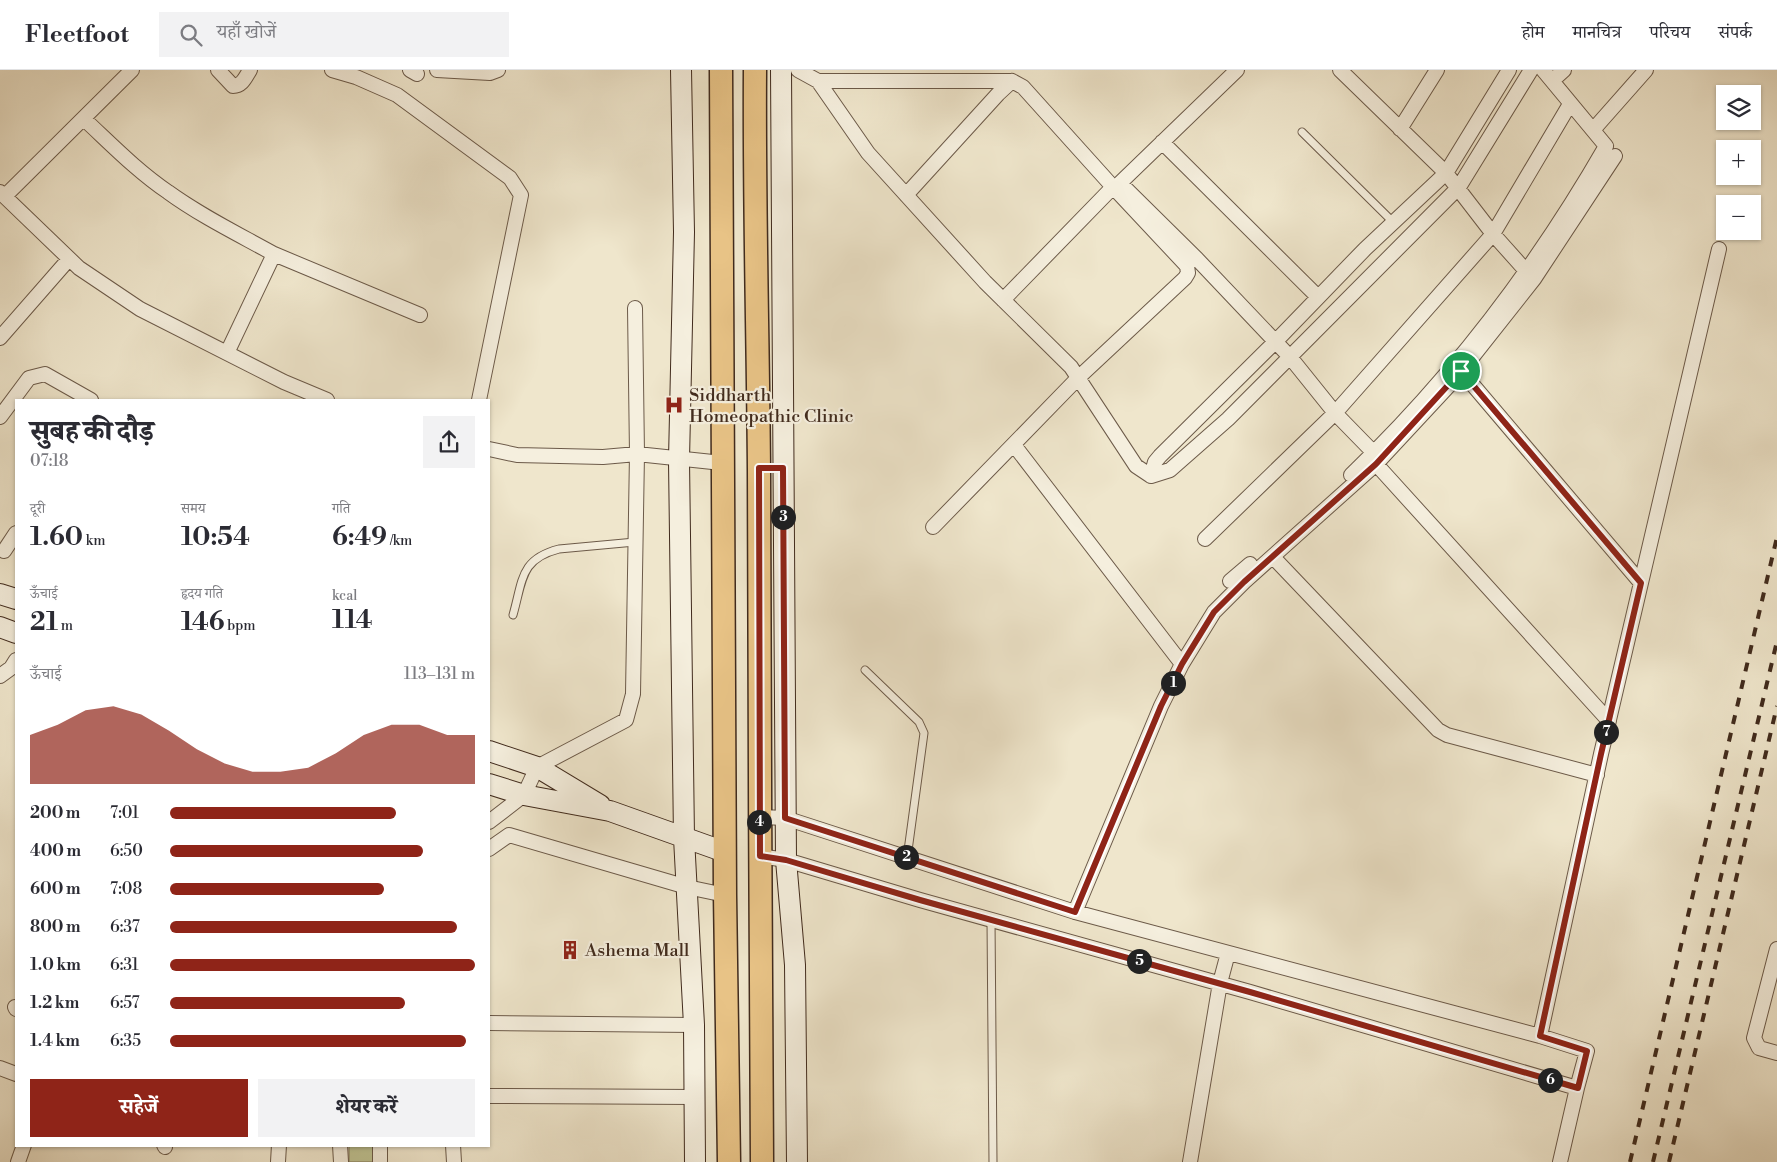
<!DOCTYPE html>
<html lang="hi">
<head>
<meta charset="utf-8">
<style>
  body { margin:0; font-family:"Libre Bodoni","Noto Serif Devanagari",serif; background:#f2f2f3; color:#2b2b33; height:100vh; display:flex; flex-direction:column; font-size:19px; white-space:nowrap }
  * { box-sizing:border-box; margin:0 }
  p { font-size:16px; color:#7c7c81 }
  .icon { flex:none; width:28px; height:28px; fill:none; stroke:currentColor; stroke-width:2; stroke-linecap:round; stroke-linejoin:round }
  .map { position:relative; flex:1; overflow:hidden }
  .side { position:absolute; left:15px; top:329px; width:475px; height:748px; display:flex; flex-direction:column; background:#fff; border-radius:0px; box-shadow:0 1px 4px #0004 }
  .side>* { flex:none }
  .controls { position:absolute; left:1716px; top:15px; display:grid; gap:10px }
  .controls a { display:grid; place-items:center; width:45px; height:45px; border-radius:0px; background:#fff; box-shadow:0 1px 4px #0004; font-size:25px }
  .pin { position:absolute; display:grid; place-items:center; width:42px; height:42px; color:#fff; margin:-21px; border:2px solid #fff; border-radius:50%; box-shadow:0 1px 5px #0007 }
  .km { position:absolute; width:25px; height:25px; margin:-12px; border-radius:50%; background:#222; color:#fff; font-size:14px; line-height:25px; text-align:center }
  .round { display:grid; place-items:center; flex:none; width:52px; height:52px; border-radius:0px; background:#f2f2f3 }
  .headline { display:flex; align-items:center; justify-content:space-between; height:85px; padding:0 15px }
  h1 { font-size:28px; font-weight:800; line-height:38px }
  .stats { display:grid; grid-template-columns:repeat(3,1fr); gap:8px; height:85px; padding:5px 15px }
  .stats div { display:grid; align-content:center }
  .stats b { font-size:25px; font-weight:800 }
  .stats small { font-size:14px; font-weight:400 }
  .stats p { font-size:14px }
  .chart { height:140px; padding:10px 15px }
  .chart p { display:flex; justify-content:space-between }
  .chart svg { width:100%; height:90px; margin-top:5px; fill:#8f2418; opacity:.7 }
  .button { display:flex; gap:10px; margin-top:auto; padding:10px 15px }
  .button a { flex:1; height:58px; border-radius:0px; background:#8f2418; color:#fff; font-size:20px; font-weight:800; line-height:58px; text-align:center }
  .button a+a { background:#f2f2f3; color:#2b2b33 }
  ul { padding:0 15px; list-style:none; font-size:16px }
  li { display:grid; grid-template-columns:80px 60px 1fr; align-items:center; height:38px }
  li i { height:12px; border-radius:6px; background:#8f2418 }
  header { display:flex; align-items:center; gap:30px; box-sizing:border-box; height:70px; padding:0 25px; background:#fff; border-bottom:1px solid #e1e1e2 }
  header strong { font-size:24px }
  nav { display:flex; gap:28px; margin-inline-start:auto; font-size:18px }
  .search { width:350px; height:45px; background:#f2f2f3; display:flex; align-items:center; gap:12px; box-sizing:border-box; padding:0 18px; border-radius:0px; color:#7c7c81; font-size:19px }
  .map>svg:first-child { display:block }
  .green { fill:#bfc393; stroke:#807758 }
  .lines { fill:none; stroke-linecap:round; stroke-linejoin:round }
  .lane-casing { stroke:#6c5a49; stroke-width:9 }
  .street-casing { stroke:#6c5a49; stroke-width:16 }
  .secondary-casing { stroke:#412b1d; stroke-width:22 }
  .primary-casing { stroke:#412b1d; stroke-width:25 }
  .lane { stroke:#f5efde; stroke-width:7 }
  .street { stroke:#f5efde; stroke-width:14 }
  .secondary { stroke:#f5efde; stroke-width:20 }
  .primary { stroke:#e8c386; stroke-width:22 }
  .rail { stroke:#412b1d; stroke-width:4; stroke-dasharray:9 9; stroke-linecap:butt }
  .route-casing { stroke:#fff; stroke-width:10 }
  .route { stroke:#8f2418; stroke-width:6 }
  .labels { text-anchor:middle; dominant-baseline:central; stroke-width:4.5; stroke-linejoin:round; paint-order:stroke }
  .poi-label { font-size:18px; fill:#412b1d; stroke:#f5efde; text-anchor:start }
</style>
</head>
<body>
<header>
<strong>Fleetfoot</strong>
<div class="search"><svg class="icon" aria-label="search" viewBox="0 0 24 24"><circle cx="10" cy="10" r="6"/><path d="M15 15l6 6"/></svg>यहाँ खोजें</div>
<nav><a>होम</a><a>मानचित्र</a><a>परिचय</a><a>संपर्क</a></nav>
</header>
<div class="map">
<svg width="1777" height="1092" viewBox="0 0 1777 1092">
  <rect width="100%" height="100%" fill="#efe6cc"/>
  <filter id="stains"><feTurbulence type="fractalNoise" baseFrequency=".004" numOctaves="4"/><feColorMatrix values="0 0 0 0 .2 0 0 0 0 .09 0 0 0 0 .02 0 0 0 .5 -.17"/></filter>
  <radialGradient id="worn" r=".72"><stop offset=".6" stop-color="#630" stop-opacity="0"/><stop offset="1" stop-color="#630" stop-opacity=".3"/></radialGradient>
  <!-- green -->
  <path class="green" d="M349,1075H373L374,1092H349Z"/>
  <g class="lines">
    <!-- lane casing -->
    <g class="lane-casing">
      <path id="lane" d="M1302,62L1393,152
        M513,545C523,510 520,489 559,479L635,472
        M865,600L919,652L924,663L907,788
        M991,850L993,1092"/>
    </g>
    <!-- street casing -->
    <g class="street-casing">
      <path id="street" d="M218,0L233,16C242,16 245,8 250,0
        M332,0L356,7L397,25L510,108L521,125L479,330
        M410,0L417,4
        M437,0L490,3L498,0
        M798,0L818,11L868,83L985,212L1071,297L1136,396L1151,406L1170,400L1228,349L1459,117L1531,0
        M1237,0L1120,113L1197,189L1290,287L1335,343L1374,383
        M1340,0L1446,103L1493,164L1527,202
        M1553,10L1564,0
        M818,11H1012
        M84,49C111,74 137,101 168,122C201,146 238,164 274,184
        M1400,59L1437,0
        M1593,60L1646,0
        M1162,72L1318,227
        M0,122L79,198L140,239L284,312L327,330
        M906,125L998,24L1012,11L1023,17L1113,117
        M5,126L132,0
        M0,268L69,189
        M227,283L274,184L420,245
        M1461,301L1641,513
        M0,347L29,308L45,304L91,330
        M1014,375L1182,594
        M489,379L517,385L603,387L637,384L722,393
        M1376,394L1609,651
        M1351,405C1451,309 1537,196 1606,76L1543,0
        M1151,406L1155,392L1160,386L1276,271L1365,179L1446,103L1509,0
        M933,457L1078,308L1185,208L1188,203L1187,196L1113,117L1003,230
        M1205,469L1335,343L1493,164L1570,34
        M4,481L16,463
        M1273,487L1438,660L1447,665L1597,705
        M1230,511L1250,494
        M0,606L11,598L16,590
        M759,747L785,748L1075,842L1540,966L1587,981L1577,1018L1250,922L920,830L786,790L760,786
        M489,752L524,725L537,697L626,650L633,624L637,384L635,238
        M489,779L509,765L687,817L725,825
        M1075,842L1161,636L1182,594L1214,542L1244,512L1376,394L1455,309L1534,209L1615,86
        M1777,879L1754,968L1759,978L1777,983
        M15,937L16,939
        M489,953L694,955
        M1540,966L1601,684L1719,179
        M0,998L16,1004
        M489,1026L695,1027
        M164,1075L165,1077
        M340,1075L341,1092
        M380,1075V1092
        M453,1075L454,1092
        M18,1092L24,1075
        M278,1092L279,1075
        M1190,1092L1220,913L1228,883
        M1560,1092L1577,1018"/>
    </g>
    <!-- secondary casing -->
    <g class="secondary-casing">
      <path id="secondary" d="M681,0L684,162L679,390L684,768L694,955L695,1092
        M781,0L786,790L795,895L797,1092
        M0,524L16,529
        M0,557L16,563
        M489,681L537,697L600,735
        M489,714L524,725L610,741L725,782"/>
    </g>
    <!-- primary casing -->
    <g class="primary-casing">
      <path id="primary" d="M721,0L725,825L729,1092
        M755,0C754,134 758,267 759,401C760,631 760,862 762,1092"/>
    </g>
    <!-- lane -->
    <use href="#lane" class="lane"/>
    <!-- street -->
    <use href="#street" class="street"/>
    <!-- secondary -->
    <use href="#secondary" class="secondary"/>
    <!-- primary -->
    <use href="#primary" class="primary"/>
    <!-- rail -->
    <path class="rail" d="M1630,1092L1777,467
      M1653,1092L1777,571
      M1669,1092L1777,636"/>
  </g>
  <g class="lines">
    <!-- route casing -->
    <g class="route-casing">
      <path id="route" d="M1461,301L1641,513L1601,684L1540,966L1587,981L1578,1018L1250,922L920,830L786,790L760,786L759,398H783L785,748L1075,842L1161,636L1182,594L1214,542L1244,512L1376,394Z"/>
    </g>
    <!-- route -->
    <use href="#route" class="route"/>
  </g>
  <!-- icons -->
  <defs>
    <g id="hospital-bare" transform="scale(1.5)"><path d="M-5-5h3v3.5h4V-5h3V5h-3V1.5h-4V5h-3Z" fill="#8f2418" stroke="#f5efde" stroke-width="2.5" paint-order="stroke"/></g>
    <g id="building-bare" transform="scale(1.5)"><path d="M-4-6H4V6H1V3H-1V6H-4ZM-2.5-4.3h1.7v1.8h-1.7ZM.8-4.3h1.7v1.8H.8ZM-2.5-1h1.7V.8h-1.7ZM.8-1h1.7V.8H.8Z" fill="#8f2418" stroke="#f5efde" stroke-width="2.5" paint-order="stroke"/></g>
  </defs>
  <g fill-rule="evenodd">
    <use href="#hospital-bare" x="674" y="335"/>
    <use href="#building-bare" x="570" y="880"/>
  </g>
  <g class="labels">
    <!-- poi labels -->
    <g class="poi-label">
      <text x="689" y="325">Siddharth<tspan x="689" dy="21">Homeopathic Clinic</tspan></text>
      <text x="585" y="880">Ashema Mall</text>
    </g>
  </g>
  <rect width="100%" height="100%" filter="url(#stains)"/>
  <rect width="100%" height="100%" fill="url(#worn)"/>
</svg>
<div class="controls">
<a><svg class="icon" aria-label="layers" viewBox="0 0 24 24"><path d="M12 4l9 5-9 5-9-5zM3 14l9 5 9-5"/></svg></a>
<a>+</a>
<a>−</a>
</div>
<div class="pin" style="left:1461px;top:301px;background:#1e9e55"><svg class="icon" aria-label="arrive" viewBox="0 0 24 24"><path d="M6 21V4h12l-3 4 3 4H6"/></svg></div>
<b class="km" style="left:1173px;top:613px">1</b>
<b class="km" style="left:906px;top:787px">2</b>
<b class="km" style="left:783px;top:447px">3</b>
<b class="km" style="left:759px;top:752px">4</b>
<b class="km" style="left:1139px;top:891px">5</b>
<b class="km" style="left:1550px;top:1010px">6</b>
<b class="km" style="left:1606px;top:662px">7</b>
<section class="side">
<div class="headline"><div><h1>सुबह की दौड़</h1><p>07:18</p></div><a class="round"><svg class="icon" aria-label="share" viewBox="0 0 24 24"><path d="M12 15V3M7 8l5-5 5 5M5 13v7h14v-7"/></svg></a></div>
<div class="stats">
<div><p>दूरी</p><b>1.60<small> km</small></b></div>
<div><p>समय</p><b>10:54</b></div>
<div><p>गति</p><b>6:49<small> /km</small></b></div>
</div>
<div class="stats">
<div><p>ऊँचाई</p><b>21<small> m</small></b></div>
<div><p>हृदय गति</p><b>146<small> bpm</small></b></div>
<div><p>kcal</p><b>114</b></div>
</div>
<div class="chart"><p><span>ऊँचाई</span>113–131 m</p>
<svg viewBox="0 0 160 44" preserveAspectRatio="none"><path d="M0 44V20L10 15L20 8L30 6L40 10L50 18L60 27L70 34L80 38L90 38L100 36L110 29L120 20L130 15L140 15L150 20L160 20V44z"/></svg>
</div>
<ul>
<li><b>200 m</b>7:01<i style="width:74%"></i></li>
<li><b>400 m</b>6:50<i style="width:83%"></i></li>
<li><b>600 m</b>7:08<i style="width:70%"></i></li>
<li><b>800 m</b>6:37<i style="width:94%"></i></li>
<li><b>1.0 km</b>6:31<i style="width:100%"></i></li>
<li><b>1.2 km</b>6:57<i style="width:77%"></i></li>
<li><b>1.4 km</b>6:35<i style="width:97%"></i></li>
</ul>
<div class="button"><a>सहेजें</a><a>शेयर करें</a></div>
</section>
</div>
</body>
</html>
